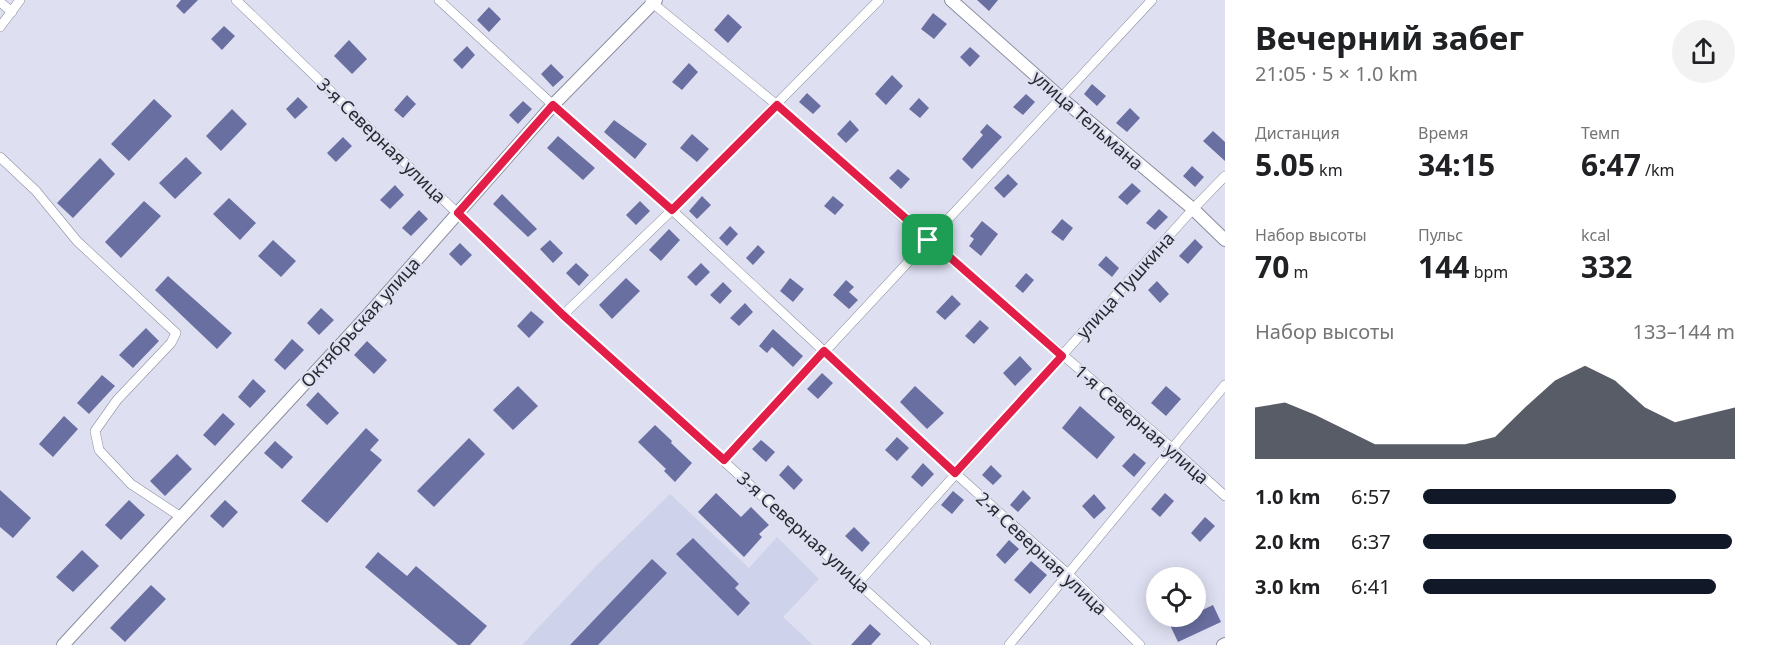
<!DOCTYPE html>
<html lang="ru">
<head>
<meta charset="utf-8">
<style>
  body { margin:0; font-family:"Noto Sans",sans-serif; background:#f2f2f2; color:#202124; height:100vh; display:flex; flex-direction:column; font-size:22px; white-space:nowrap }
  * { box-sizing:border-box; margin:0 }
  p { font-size:20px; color:#757577 }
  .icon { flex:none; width:33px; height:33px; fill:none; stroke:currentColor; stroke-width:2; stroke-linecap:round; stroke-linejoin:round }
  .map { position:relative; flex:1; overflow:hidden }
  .details { display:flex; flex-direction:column; background:#fff; width:540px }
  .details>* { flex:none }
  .buttons { position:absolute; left:1146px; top:567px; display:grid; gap:12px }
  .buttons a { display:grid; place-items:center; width:60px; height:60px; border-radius:50%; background:#fff; box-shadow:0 3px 15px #0003; font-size:30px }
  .pin { position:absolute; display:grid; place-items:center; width:51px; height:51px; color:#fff; margin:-26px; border-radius:12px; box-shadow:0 3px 9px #0006 }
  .round { display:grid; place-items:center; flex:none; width:63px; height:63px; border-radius:32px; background:#f2f2f2 }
  .summary { display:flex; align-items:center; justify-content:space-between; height:102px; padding:0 30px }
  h1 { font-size:33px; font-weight:700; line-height:45px }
  .stats { display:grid; grid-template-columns:repeat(3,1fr); gap:9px; height:102px; padding:6px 30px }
  .stats div { display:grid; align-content:center }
  .stats b { font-size:30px; font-weight:700 }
  .stats small { font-size:16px; font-weight:400 }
  .stats p { font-size:16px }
  .chart { height:168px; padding:12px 30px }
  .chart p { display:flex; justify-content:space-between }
  .chart svg { width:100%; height:108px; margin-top:6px; fill:#111827; opacity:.7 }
  ul { padding:0 30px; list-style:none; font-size:20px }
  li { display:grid; grid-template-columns:96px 72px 1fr; align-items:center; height:45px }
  li i { height:15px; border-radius:8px; background:#111827 }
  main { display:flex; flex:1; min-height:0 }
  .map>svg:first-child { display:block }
  .built { fill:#ced2ea }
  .building { fill:#6a6fa1 }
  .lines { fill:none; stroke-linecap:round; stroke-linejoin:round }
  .minor-casing { stroke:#8a8d9d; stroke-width:10 }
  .tertiary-casing { stroke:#8a8d9d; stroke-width:14 }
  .minor { stroke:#fff; stroke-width:9 }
  .tertiary { stroke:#fff; stroke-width:12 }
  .route-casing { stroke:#fff; stroke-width:12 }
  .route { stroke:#e11d48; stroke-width:8 }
  .labels { text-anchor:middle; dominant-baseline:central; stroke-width:4.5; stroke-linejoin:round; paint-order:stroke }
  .street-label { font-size:18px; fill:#282a30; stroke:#dee0f2 }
</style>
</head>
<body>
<main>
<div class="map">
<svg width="1225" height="645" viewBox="0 0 1225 645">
  <rect width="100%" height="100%" fill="#dee0f2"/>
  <!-- built -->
  <path class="built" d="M670,494L749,568L777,537L819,579L783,617L813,645H522L596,566Z"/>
  <!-- building -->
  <path class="building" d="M181,0H198L184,14L176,6Z
    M977,0H998L989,11Z
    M489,7L501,19L489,32L477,20Z
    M933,13L947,24L934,39L921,29Z
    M728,14L742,27L728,43L714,30Z
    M224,26L235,36L222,50L211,39Z
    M349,40L367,59L352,74L334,56Z
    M467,46L475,55L462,69L453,60Z
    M970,47L980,56L970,67L960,57Z
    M689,63L698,72L682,90L672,82Z
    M551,64L564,77L553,87L541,74Z
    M892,75L903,86L886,105L875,94Z
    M1092,84L1106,96L1097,106L1084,94Z
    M807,93L821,106L813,114L799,102Z
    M1026,94L1035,102L1023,115L1013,107Z
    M407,95L416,104L403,118L394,110Z
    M298,97L308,107L295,119L286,109Z
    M919,98L929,108L920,118L909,109Z
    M154,99L172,116L129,161L111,144Z
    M523,101L532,109L518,124L509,115Z
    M1130,108L1140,118L1127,132L1116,123Z
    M232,109L247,124L221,151L206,136Z
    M614,120L647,144L635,159L604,132Z
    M850,120L859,130L846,143L837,134Z
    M987,124L1002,137L972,169L962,159L983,135L980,132Z
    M1213,131L1225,142V161L1203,141Z
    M692,134L709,149L697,162L680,148Z
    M558,136L595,168L583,180L547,148Z
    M343,137L352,146L336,162L327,153Z
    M186,157L202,173L175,199L159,183Z
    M100,158L115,174L73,218L57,203Z
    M1192,166L1204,177L1195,187L1183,176Z
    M898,169L910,179L901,189L889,178Z
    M1008,174L1018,184L1004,198L994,188Z
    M1132,183L1141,191L1127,205L1118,197Z
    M395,185L404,195L390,209L380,200Z
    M502,194L537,229L528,237L493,204Z
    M702,196L711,205L697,219L689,211Z
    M833,196L844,205L835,215L824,206Z
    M229,198L256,223L240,240L213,214Z
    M144,201L161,216L121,258L105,242Z
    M640,201L650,211L636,225L626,215Z
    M1159,209L1168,217L1155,230L1146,223Z
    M419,210L428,219L411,236L402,228Z
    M1062,219L1073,228L1063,241L1051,232Z
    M982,221L998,234L981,256L969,246L974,239L970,236Z
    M730,226L738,234L727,246L719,238Z
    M669,229L680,240L661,261L649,250Z
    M1195,239L1203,247L1188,264L1179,256Z
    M273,240L296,261L281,277L258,256Z
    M550,240L563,253L553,263L540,249Z
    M460,243L472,255L461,266L449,254Z
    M758,245L765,252L753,265L746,258Z
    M1106,256L1119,268L1112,277L1098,265Z
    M576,263L589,275L579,286L566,273Z
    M701,263L710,272L696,286L687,277Z
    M1026,273L1034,280L1023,293L1015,286Z
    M168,276L232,333L217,349L155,290Z
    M626,278L640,291L612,319L599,305Z
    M790,278L804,289L793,302L780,291Z
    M846,280L854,287L849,292L858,300L849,309L833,295Z
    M1157,281L1169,294L1160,303L1148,290Z
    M723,282L732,291L720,304L710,295Z
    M952,295L961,304L945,320L936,312Z
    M745,303L753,312L739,326L730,318Z
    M321,308L334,320L319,335L307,323Z
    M531,311L544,322L529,338L517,326Z
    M980,320L989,328L974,344L965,336Z
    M146,328L159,341L133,368L119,355Z
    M773,329L803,356L793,367L772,347L767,353L759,346Z
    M292,339L304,350L285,370L274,360Z
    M367,341L387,360L374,374L354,355Z
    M1020,356L1032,369L1015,386L1003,373Z
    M822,373L833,383L818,399L807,389Z
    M102,375L115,386L89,414L77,403Z
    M253,379L266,391L250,408L238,397Z
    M518,386L538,406L513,430L493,410Z
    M915,386L944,413L927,429L900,402Z
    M1166,386L1181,399L1166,416L1151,403Z
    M318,392L339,413L327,425L306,405Z
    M1080,406L1115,437L1097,459L1062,428Z
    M223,413L235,424L215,446L203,435Z
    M64,416L78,429L53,457L39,444Z
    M655,425L672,441L671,443L692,463L675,482L664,471L666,469L638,442Z
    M366,428L379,440L370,450L382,460L327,523L301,501Z
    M897,437L909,448L897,461L885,450Z
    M469,438L485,454L434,507L417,491Z
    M761,440L775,452L766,462L752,449Z
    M275,441L293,457L282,469L264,453Z
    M1134,453L1146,463L1134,477L1122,466Z
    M177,454L192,469L165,496L150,481Z
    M923,463L934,474L922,487L911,477Z
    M788,465L803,480L794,490L779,475Z
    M991,465L1002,476L993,485L982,475Z
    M0,490L31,518L13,538L0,527Z
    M1023,490L1031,498L1018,512L1010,505Z
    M953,491L964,500L952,514L941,505Z
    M716,493L741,517L751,507L769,525L759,534L762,537L744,557L698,512Z
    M1165,493L1174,501L1160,517L1151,509Z
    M1094,494L1106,508L1094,519L1082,506Z
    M129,500L145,515L121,540L105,525Z
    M225,500L238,512L223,528L210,516Z
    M1205,517L1215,526L1200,542L1191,533Z
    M854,527L870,543L862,552L845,536Z
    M693,538L739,584L735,588L750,603L738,616L676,554Z
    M1009,540L1019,549L1005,564L996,555Z
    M82,550L99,566L73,592L56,577Z
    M378,552L407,576L416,566L487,626L470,645H458L365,567Z
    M652,559L667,573L598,645H570Z
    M1031,561L1047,575L1030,594L1014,580Z
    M151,585L166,599L125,642L110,628Z
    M1213,605L1221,622L1178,642L1170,625L1188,616H1196V613Z
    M870,624L881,634L871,645H851Z"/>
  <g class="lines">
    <!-- minor casing -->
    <g class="minor-casing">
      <path id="minor" d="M236,0L563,315L926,645
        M439,0L553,105L672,210L955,473L1068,574L1140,645
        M650,1L777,105L928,240L1173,449L1225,496
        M0,2L12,12
        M0,27L20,0
        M0,157L36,191L77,241L176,333L171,343L117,400L95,431L99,450L131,484L181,517
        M563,315L672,210L879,0
        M724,460L1152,0
        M859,582L1193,209L1225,176
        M1009,645L1225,385"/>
    </g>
    <!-- tertiary casing -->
    <g class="tertiary-casing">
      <path id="tertiary" d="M951,0L1060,97L1193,209L1225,240
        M63,645L368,315L553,105L656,0
        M1223,645L1225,644"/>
    </g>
    <!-- minor -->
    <use href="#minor" class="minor"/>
    <!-- tertiary -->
    <use href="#tertiary" class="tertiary"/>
  </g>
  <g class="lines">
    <!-- route casing -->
    <g class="route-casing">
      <path id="route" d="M553,105L672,210L777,105L1062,356L955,473L824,351L724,460L563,315L458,213Z"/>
    </g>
    <!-- route -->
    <use href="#route" class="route"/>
  </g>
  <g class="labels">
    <!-- street labels -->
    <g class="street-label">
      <text transform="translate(1088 120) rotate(41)">улица Тельмана</text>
      <text transform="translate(382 140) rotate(44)">3-я Северная улица</text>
      <text transform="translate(1125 285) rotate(-48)">улица Пушкина</text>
      <text transform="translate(360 322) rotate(-48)">Октябрьская улица</text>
      <text transform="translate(1142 424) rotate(41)">1-я Северная улица</text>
      <text transform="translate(804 532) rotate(42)">3-я Северная улица</text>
      <text transform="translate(1042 553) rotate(43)">2-я Северная улица</text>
    </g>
  </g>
</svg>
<div class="buttons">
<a><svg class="icon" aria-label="locate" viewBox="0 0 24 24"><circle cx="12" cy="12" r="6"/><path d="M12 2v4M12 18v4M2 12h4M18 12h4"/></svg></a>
</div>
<div class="pin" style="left:928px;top:240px;background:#1e9e55"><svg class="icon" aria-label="arrive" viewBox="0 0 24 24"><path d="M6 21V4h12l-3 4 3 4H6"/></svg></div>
</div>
<section class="details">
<div class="summary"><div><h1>Вечерний забег</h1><p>21:05 · 5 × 1.0 km</p></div><a class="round"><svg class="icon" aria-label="share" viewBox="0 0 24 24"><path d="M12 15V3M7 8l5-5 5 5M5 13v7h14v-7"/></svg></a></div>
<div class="stats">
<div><p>Дистанция</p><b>5.05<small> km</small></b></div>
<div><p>Время</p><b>34:15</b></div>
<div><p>Темп</p><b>6:47<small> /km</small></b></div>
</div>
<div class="stats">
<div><p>Набор высоты</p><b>70<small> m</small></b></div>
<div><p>Пульс</p><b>144<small> bpm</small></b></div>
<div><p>kcal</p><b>332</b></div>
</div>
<div class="chart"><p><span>Набор высоты</span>133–144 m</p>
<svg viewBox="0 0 160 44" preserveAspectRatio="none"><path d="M0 44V23L10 21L20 26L30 32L40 38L50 38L60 38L70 38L80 35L90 23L100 12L110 6L120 12L130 23L140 29L150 26L160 23V44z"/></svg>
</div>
<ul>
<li><b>1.0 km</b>6:57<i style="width:81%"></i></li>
<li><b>2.0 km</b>6:37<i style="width:99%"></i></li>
<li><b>3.0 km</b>6:41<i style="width:94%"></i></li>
</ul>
</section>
</main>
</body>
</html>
